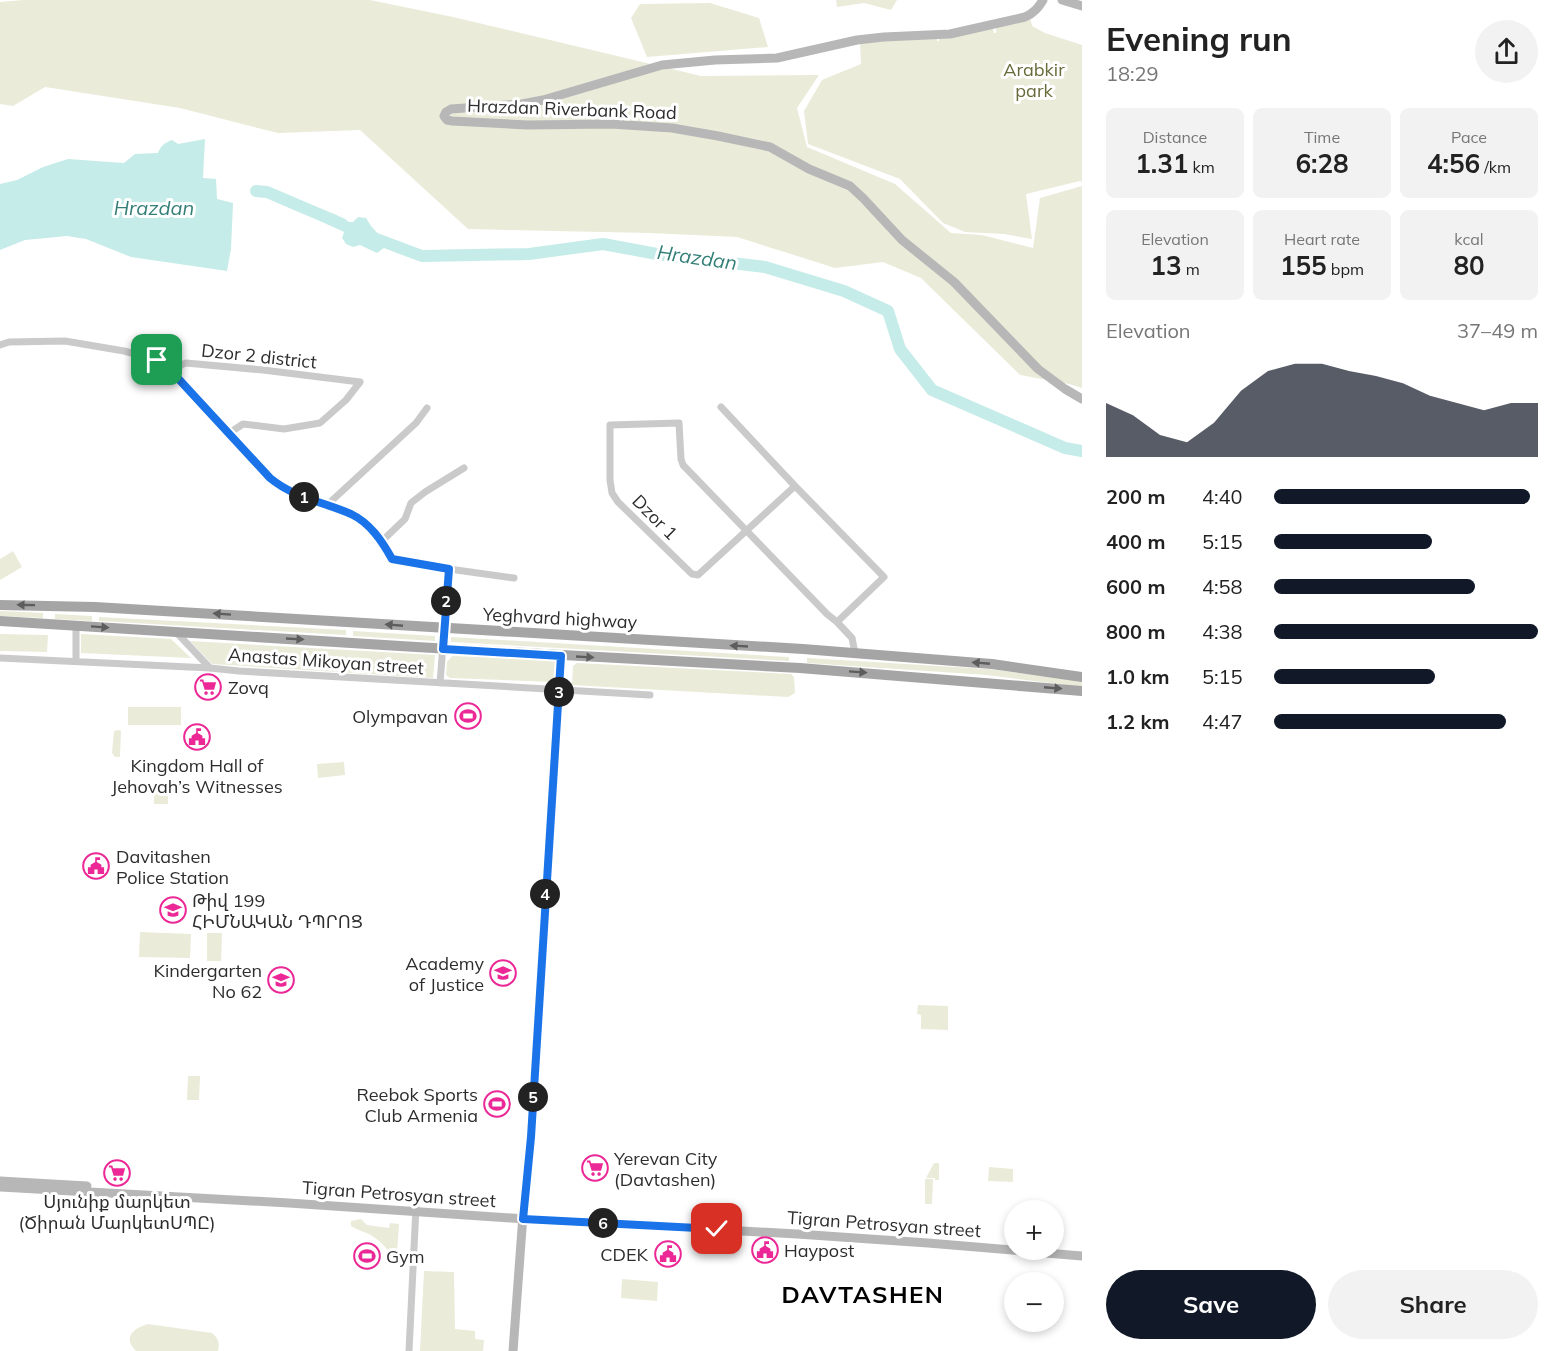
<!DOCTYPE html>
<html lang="en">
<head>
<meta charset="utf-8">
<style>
  body { margin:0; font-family:Mulish,"Noto Sans Armenian",sans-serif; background:#f2f2f2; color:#222; height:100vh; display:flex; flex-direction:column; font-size:22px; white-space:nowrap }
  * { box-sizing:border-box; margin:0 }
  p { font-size:20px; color:#767676 }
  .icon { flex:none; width:33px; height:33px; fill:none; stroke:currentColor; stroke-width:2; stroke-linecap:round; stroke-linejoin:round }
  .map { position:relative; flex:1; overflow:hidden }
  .side { display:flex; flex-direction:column; background:#fff; width:480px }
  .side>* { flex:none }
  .tools { position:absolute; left:1004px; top:1200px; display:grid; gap:12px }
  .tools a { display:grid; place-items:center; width:60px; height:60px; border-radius:50%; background:#fff; box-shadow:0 3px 9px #0003; font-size:30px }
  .pin { position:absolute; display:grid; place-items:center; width:51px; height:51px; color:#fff; margin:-26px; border-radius:12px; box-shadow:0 3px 9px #0006 }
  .km { position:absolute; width:30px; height:30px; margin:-15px; border-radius:50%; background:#222; color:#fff; font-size:16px; line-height:30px; text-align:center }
  .round { display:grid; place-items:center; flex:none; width:63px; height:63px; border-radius:32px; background:#f2f2f2 }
  .head { display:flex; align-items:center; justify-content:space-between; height:102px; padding:0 24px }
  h1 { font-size:33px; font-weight:700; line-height:45px }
  .stats { display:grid; grid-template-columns:repeat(3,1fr); gap:9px; height:102px; padding:6px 24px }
  .stats div { display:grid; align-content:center; border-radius:9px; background:#f2f2f2; text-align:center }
  .stats b { font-size:26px; font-weight:700 }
  .stats small { font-size:16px; font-weight:400 }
  .stats p { font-size:16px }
  .chart { height:168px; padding:12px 24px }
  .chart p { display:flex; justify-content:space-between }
  .chart svg { width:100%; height:108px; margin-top:6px; fill:#111827; opacity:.7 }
  .action { display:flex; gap:12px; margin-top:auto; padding:12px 24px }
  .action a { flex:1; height:69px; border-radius:36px; background:#111827; color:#fff; font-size:24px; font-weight:700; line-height:69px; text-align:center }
  .action a+a { background:#f2f2f2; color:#222 }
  ul { padding:0 24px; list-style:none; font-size:20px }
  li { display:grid; grid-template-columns:96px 72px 1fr; align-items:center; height:45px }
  li i { height:15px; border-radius:8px; background:#111827 }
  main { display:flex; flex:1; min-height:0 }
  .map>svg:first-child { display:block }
  .green { fill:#ebebda }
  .water { fill:#c5ece8 }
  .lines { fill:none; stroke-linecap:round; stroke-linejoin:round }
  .river { stroke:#c5ece8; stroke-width:12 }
  .street { stroke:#cacaca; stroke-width:7 }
  .secondary { stroke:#b7b7b7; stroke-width:9 }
  .primary { stroke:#a5a5a5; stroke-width:10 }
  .oneway { fill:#5d5d5d }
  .route-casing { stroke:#fff; stroke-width:12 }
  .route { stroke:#1a73e8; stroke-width:8 }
  .labels { text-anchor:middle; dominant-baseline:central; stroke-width:6; stroke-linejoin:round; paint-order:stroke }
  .park-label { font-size:18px; fill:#686a39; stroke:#fff }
  .street-label { font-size:18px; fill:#2d2d2d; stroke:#fff }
  .poi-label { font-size:18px; fill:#2d2d2d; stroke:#fff; text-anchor:start }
  .water-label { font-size:20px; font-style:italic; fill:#337f77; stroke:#fff }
  .district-label { font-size:24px; font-weight:bold; letter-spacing:1.5px; fill:#000; stroke:#fff }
</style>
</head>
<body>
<main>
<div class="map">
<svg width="1082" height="1351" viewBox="0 0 1082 1351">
  <rect width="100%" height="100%" fill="#fff"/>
  <!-- green -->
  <path class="green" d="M23,0H370L453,17L701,76L819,75L797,108L807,147L895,184L951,233L982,235L1033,248L1040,198L1082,186V388L1069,384L1020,375L921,278L883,262L835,268L737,237L649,233L468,229L360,130L278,133L180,108L45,87L13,106L0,104V2Z
    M836,0H897L891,10L864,3L837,7Z
    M710,3L759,18L768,47L647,57L631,18L640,4Z
    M1030,17L1032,26L1045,33L1082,45V182L1080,181L1026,194L1032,239L1004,234L965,232L943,223L900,179L808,144L804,111L822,80L861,64L860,43L937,37V41H939V37L993,28L994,33H996V27Z
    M13,551L22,567L0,580V559Z
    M0,611L43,613V618L0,616Z
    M55,614L92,616V621L55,619Z
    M99,617L346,630V635L99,621Z
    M353,631L435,636V641L353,636Z
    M0,634L48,635L47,652L0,651Z
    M81,634L171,639L191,658L81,653Z
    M451,637L789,657V661L451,642Z
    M190,641L435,655L433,678L212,664Z
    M452,656L551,659L555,662L554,682L450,678L446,675L447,662Z
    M807,658L988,669L1082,681V687L987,675L807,663Z
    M577,663L791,674L794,677L795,693L788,697L572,685L573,666Z
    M128,707H181V725H128Z
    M118,730L121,731L120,757H115L112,753L114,731Z
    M344,762L345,775L318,778L317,764Z
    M154,791H168V804H154Z
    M140,932L191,934L190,958L139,957Z
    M207,933H222L221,961H207Z
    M918,1005L948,1006V1030L921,1029V1015L917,1014Z
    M188,1076H200L199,1100H187Z
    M934,1163H939V1180H935V1178H926Z
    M989,1167L1013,1169V1182L988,1181Z
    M925,1179H933L932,1204H925Z
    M361,1219L367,1225L389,1228L390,1223L399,1224L397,1254L395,1256C387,1251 383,1243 375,1238C368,1232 359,1231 351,1226V1221Z
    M424,1271L454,1272L455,1329L475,1331V1339L484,1340L483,1351H420Z
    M622,1279L658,1282L657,1301L621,1298Z
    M148,1324L212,1333C218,1338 220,1343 218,1351H136C122,1337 134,1328 148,1324Z"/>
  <!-- water -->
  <path class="water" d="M205,139L203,178L216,179L217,199L233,203L231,249L227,271L131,257L86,239L67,236L25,240L0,250V184L17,180L43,167L68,159L124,163L135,154L158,153C161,145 165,143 172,140L178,144Z
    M332,213L349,222H353L358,217L366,218L371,226L388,245L377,253L360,245L353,247L346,244L342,238L344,232L327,224L328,218Z"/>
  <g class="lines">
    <!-- river -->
    <path class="river" d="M256,191L267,192L342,224
      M374,238L422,256L529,254L603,244L657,254L765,267L844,291L888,311L900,349L932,390L1065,448L1082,451"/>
    <!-- street -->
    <path class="street" d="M0,345L9,342L65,341L124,351L157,360L174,374L270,478C294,498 324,502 351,514C370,523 382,541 392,559L449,569L440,683
      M174,374L181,365L186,363L263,370L360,382
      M721,407L795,486L698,575L692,574L618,502L612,493L610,480V425L679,423L681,459L683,465L827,614L837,622L852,638L855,653
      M228,434L243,424L284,429L320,423L346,400L360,382
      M795,486L884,577L837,622
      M326,506L416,423L427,408
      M382,541L405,519L411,503L425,492L464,468
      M449,569L514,578
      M76,626V661
      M177,633L210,668
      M0,658L210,668L239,671L650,695
      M523,1215L531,1137L561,655
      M409,1351L416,1207"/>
    <!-- secondary -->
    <path class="secondary" d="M1043,0C1038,8 1034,13 1025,17L950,34L884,37L857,40L777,58L715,60L662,65L543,100L522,104L451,109L446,112L444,116L447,120L452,121L527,125L611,124L672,128L718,136L770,147L809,169L850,186L863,198L902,240L954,282L1038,369L1065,389L1082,399
      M1062,0L1082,6
      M0,1181L87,1186
      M0,1187L289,1203L511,1218L797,1234L928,1243L1082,1256
      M513,1351L523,1215"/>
    <!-- primary -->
    <path class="primary" d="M0,605L95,607L803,649L992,664L1082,677
      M0,621L416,647L800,668L1082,691"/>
  </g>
  <!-- one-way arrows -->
  <defs><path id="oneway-solid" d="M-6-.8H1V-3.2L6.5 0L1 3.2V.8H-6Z" transform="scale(1.5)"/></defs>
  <g class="oneway">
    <use href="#oneway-solid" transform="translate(26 605) rotate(-179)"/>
    <use href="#oneway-solid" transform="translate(222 614) rotate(-176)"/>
    <use href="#oneway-solid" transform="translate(394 625) rotate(-175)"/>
    <use href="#oneway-solid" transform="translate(100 627) rotate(4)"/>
    <use href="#oneway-solid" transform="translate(295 639) rotate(3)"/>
    <use href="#oneway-solid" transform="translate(739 646) rotate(-177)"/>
    <use href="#oneway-solid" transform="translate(585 657) rotate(3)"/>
    <use href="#oneway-solid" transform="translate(981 663) rotate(-175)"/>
    <use href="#oneway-solid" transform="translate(858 672) rotate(4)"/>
    <use href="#oneway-solid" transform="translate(1053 688) rotate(5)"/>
  </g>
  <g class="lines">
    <!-- route casing -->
    <g class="route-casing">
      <path id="route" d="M157,360L174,374L270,478C294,498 324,502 351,514C370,523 382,541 392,559L449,569L443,649L561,656L531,1137L523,1219L717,1229"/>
    </g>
    <!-- route -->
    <use href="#route" class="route"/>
  </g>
  <!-- icons -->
  <defs>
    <g id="supermarket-ring" transform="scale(1.35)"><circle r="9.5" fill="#fff" stroke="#eb2896" stroke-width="1.5"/><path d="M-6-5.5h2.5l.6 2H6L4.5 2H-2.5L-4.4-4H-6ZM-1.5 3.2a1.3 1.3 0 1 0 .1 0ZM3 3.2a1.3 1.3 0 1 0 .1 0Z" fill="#eb2896"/></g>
    <g id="stadium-ring" transform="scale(1.35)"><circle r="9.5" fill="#fff" stroke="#eb2896" stroke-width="1.5"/><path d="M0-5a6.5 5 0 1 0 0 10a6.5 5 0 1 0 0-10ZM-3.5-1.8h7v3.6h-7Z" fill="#eb2896"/></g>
    <g id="civic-ring" transform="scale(1.35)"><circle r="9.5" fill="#fff" stroke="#eb2896" stroke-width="1.5"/><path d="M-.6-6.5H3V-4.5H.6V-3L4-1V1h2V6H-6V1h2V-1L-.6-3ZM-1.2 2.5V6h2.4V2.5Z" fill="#eb2896"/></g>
    <g id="school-ring" transform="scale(1.35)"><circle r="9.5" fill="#fff" stroke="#eb2896" stroke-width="1.5"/><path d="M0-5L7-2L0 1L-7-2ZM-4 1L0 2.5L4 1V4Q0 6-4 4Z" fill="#eb2896"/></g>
    <g id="university-ring" transform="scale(1.35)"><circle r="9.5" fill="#fff" stroke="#eb2896" stroke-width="1.5"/><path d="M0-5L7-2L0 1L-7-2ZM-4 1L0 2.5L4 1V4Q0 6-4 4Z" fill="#eb2896"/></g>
  </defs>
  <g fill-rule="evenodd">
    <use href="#supermarket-ring" x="208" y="687"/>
    <use href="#stadium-ring" x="468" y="716"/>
    <use href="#civic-ring" x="197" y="737"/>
    <use href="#civic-ring" x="96" y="866"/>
    <use href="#school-ring" x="173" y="910"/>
    <use href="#university-ring" x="503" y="973"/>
    <use href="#school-ring" x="281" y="980"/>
    <use href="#stadium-ring" x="497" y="1104"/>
    <use href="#supermarket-ring" x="595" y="1168"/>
    <use href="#supermarket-ring" x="117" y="1173"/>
    <use href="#civic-ring" x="765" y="1250"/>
    <use href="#civic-ring" x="668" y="1254"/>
    <use href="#stadium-ring" x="367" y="1256"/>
  </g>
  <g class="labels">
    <!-- park labels -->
    <g class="park-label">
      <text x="1034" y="69">Arabkir<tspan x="1034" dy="21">park</tspan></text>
    </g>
    <!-- street labels -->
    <g class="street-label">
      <text transform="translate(572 109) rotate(2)">Hrazdan Riverbank Road</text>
      <text transform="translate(259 356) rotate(6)">Dzor 2 district</text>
      <text transform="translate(655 517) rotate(45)">Dzor 1</text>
      <text transform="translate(560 618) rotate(3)">Yeghvard highway</text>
      <text transform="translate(326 661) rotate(4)">Anastas Mikoyan street</text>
      <text transform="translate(399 1194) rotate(4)">Tigran Petrosyan street</text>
      <text transform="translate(884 1224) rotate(4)">Tigran Petrosyan street</text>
    </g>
    <!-- poi labels -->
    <g class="poi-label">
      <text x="228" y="687">Zovq</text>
      <text x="448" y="716" text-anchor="end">Olympavan</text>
      <text x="197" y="765" text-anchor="middle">Kingdom Hall of<tspan x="197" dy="21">Jehovah’s Witnesses</tspan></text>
      <text x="116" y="856">Davitashen<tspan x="116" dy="21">Police Station</tspan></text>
      <text x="192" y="900">Թիվ 199<tspan x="192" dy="21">ՀԻՄՆԱԿԱՆ ԴՊՐՈՑ</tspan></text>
      <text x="484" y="963" text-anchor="end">Academy<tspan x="484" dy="21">of Justice</tspan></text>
      <text x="262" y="970" text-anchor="end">Kindergarten<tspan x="262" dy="21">No 62</tspan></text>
      <text x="478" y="1094" text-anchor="end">Reebok Sports<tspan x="478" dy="21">Club Armenia</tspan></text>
      <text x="614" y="1158">Yerevan City<tspan x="614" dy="21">(Davtashen)</tspan></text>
      <text x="117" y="1201" text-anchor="middle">Սյունիք մարկետ<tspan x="117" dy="21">(Ծիրան ՄարկետՍՊԸ)</tspan></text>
      <text x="784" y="1250">Haypost</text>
      <text x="648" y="1254" text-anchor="end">CDEK</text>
      <text x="386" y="1256">Gym</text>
    </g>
    <!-- water labels -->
    <g class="water-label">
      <text x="154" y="207">Hrazdan</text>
      <text transform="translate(697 257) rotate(8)">Hrazdan</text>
    </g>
    <!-- district labels -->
    <g class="district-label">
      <text x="863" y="1294">DAVTASHEN</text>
    </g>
  </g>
</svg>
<div class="tools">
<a>+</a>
<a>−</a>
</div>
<div class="pin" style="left:157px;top:360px;background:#1e9e55"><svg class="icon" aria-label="arrive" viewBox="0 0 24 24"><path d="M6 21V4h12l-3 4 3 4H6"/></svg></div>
<div class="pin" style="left:717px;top:1229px;background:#d93025"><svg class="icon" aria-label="check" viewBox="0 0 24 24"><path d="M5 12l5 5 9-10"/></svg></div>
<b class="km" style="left:304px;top:497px">1</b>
<b class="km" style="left:446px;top:601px">2</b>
<b class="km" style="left:559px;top:692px">3</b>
<b class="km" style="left:545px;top:894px">4</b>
<b class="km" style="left:533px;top:1097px">5</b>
<b class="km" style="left:603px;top:1223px">6</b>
</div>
<section class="side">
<div class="head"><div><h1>Evening run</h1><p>18:29</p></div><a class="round"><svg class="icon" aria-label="share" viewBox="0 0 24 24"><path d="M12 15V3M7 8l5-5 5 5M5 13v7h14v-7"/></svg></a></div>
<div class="stats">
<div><p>Distance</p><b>1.31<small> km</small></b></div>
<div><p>Time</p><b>6:28</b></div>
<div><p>Pace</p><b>4:56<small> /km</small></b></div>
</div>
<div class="stats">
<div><p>Elevation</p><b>13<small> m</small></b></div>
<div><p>Heart rate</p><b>155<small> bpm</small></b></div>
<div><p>kcal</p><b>80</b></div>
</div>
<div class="chart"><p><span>Elevation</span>37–49 m</p>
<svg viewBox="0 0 160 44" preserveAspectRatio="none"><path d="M0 44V22L10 27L20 35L30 38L40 30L50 17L60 9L70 6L80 6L90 9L100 11L110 14L120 19L130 22L140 25L150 22L160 22V44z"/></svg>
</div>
<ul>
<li><b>200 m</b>4:40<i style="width:97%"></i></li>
<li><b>400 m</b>5:15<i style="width:60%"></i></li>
<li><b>600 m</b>4:58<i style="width:76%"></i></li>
<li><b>800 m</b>4:38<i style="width:100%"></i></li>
<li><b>1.0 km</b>5:15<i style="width:61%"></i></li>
<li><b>1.2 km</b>4:47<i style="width:88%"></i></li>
</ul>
<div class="action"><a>Save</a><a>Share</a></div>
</section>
</main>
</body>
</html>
